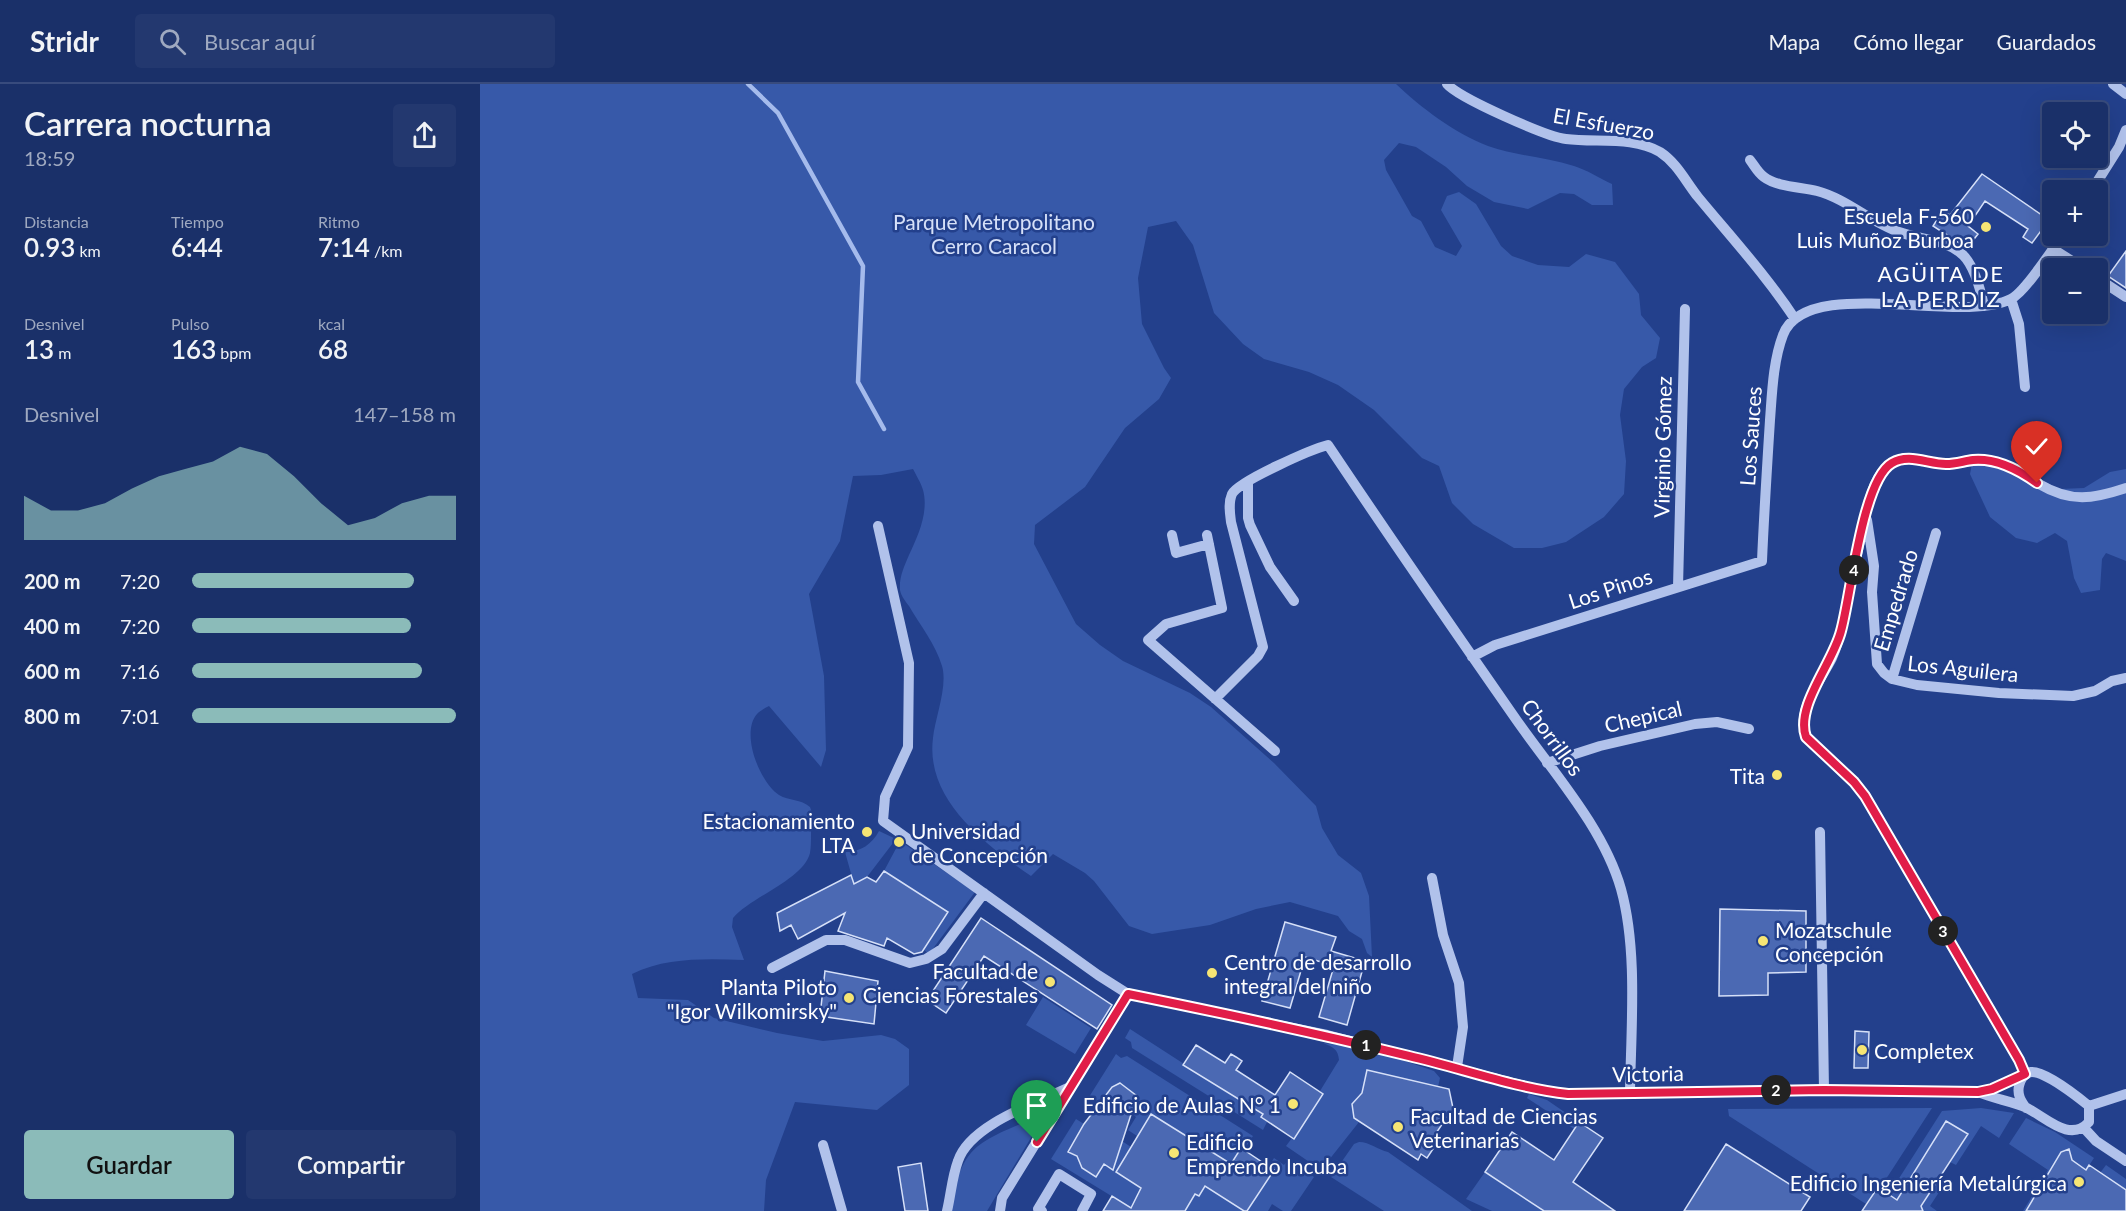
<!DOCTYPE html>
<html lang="es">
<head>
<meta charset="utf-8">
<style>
  body { margin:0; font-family:Lato,sans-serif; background:#23386f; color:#f1f3f6; height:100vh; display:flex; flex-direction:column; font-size:22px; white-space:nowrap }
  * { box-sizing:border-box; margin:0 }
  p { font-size:20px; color:#9fa9c0 }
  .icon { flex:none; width:33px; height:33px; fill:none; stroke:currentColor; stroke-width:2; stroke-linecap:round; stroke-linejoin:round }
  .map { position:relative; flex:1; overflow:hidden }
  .details { display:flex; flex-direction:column; background:#1a3069; width:480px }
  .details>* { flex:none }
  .fabs { position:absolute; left:1562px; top:18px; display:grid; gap:12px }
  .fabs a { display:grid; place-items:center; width:66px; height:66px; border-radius:6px; background:#1a3069; box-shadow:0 6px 24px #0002,0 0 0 2px #384b7d; font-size:30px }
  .pin { position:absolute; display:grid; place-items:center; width:51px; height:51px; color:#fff; margin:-62px -26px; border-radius:50% 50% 50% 0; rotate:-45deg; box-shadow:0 0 6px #0007 }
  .pin .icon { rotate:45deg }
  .km { position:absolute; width:30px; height:30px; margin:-15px; border-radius:50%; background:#222; color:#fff; font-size:16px; line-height:30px; text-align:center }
  .round { display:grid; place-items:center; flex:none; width:63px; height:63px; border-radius:6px; background:#23386f }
  .overview { display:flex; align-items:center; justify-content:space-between; height:102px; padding:0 24px }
  h1 { font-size:33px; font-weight:600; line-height:45px }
  .figures { display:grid; grid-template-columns:repeat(3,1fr); gap:9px; height:102px; padding:6px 24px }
  .figures div { display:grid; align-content:center }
  .figures b { font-size:26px; font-weight:600 }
  .figures small { font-size:16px; font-weight:400 }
  .figures p { font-size:16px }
  .chart { height:168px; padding:12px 24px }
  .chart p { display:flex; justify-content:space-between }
  .chart svg { width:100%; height:108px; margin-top:6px; fill:#8bbbb9; opacity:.7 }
  .button { display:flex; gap:12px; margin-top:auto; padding:12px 24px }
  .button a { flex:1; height:69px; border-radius:6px; background:#8bbbb9; color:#111; font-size:24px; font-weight:600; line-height:69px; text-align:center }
  .button a+a { background:#23386f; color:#f1f3f6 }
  ul { padding:0 24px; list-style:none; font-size:20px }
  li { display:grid; grid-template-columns:96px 72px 1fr; align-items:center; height:45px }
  li i { height:15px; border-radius:8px; background:#8bbbb9 }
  header { display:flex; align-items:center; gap:36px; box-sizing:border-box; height:84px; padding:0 30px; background:#1a3069; border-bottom:2px solid #384b7d }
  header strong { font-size:28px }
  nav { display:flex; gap:33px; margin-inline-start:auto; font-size:21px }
  .search { width:420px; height:54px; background:#23386f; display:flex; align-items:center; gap:15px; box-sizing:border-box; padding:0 21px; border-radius:6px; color:#9fa9c0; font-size:22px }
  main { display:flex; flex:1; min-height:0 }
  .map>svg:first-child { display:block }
  .green { fill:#3759a9 }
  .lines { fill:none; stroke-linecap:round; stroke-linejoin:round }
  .stream { stroke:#a5bbec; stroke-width:4.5 }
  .building { fill:#4b69b3; stroke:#d6e0f8; stroke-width:1.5 }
  .minor { stroke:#b1c2eb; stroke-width:10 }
  .route-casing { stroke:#fff; stroke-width:12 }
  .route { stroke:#e11d48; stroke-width:8 }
  .poi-dot { fill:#f6e574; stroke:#23408c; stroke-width:2 }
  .labels { text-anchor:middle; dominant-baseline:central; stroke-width:5; stroke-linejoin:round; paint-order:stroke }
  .street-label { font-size:21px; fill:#fff; stroke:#23408c }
  .poi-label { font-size:21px; fill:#fff; stroke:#23408c; text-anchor:end }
  .park-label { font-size:21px; fill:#d6e0f8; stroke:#23408c }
  .neighbourhood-label { font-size:22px; letter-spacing:1.5px; fill:#fff; stroke:#23408c }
</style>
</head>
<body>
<header>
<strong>Stridr</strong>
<div class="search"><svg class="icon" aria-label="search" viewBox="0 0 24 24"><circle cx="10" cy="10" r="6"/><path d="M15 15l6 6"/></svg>Buscar aquí</div>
<nav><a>Mapa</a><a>Cómo llegar</a><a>Guardados</a></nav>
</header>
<main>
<section class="details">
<div class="overview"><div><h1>Carrera nocturna</h1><p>18:59</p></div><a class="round"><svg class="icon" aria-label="share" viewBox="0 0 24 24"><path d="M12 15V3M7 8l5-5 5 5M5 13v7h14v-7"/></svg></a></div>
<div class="figures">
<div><p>Distancia</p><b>0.93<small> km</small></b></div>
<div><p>Tiempo</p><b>6:44</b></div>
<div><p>Ritmo</p><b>7:14<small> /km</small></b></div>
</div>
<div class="figures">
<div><p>Desnivel</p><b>13<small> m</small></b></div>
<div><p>Pulso</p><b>163<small> bpm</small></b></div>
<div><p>kcal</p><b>68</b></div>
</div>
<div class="chart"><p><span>Desnivel</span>147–158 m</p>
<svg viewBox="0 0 160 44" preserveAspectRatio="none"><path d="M0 44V26L10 32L20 32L30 29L40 23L50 18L60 15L70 12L80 6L90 9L100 18L110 29L120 38L130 35L140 29L150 26L160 26V44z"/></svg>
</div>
<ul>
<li><b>200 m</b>7:20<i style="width:84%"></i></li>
<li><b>400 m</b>7:20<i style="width:83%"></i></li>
<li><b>600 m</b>7:16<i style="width:87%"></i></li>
<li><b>800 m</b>7:01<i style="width:100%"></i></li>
</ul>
<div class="button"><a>Guardar</a><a>Compartir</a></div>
</section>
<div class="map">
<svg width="1646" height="1127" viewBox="0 0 1646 1127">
  <rect width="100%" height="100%" fill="#23408c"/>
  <!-- green -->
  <path class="green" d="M0,0H916C940,23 976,50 1008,62C1036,72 1066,73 1094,82C1107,86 1119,94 1132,100L1133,121H1112L1094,110L1080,109L1048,125L1014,118L987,102L966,83L936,63L919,59L904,76L906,86L932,132L941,137L955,163L976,172L982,162L961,126L967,112L979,108L996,120L1021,162L1032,172L1058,181L1089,183L1106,170L1135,178L1159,210L1161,231L1180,254L1176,274L1162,283L1144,305L1140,331L1146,377L1144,410L1124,433L1086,458L1062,464H1034L993,440L972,419L959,382L942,374L894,326L858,301L829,288L784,275L763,260L734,229L713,161L696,137L668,143L658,194L662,240L684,284L691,294L679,315L645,344L605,403L555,441L554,460L596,540L620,561L643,577L710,609L731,623L794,679L836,722L842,744L858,771L881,789L889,812L892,873L887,869L882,855L869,847L858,832L810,818L776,825L730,841L672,850L649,842L614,797L605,789L573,770L551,792C506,761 445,716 453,654C455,634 468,602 462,582C456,561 440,541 429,522C426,518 421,512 420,506C419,493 424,483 429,471C438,452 449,428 443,406C441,399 436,391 433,385L401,391L373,392L360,457L329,510L344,592L346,666L341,683L289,622C285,624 280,627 277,630C260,649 280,699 299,711C309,717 321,715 330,723C334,732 331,740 331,750C331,756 331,763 330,769C324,795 271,813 253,834L252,843L264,876C226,875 187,873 152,890L158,914L208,916L234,934L297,949L343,957L401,951L415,955L429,965V1001L397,1026L315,1018L286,1096L284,1127H0Z
    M1494,370L1539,386L1580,405L1604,404L1630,388L1646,385V477L1626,469L1622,475L1620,506L1601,509L1594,494L1587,457L1575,449L1557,459L1536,454L1510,433L1490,390Z
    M399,747L416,755L387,793L374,800L365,768C381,768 392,760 399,747Z
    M420,757L495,808L449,870L444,866L468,828L404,787Z
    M563,913L611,944L595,970L546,941Z
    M650,945L783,1031L781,1034L787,1038L783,1046L652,964L651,958L645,954Z
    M843,959L893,966L954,987L960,994L958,1003L887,986L884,1001L892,1006L879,1011L872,1020L876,1031L874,1034L879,1038L841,1086L806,1062L812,1054L814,1055L843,1010L840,1007L859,976C858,965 853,963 843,959Z
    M636,970L641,974L647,972L773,1052L764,1066L761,1065L733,1107L764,1127H705L715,1110H720L730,1094L671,1031L657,1052L648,1046L656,1033L651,1029L640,999L632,1003L620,1020L609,1013Z
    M1049,1010L1067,1016L1099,1038L1094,1045L1047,1014Z
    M1452,1024L1408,1092L1386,1120L1249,1032L1248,1025Z
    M1501,1024L1534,1029L1519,1054L1501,1042L1476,1081L1470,1078L1488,1051L1466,1037L1417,1116L1409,1110L1462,1027Z
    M1546,1034L1575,1048L1614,1074L1606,1086L1592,1076L1590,1067L1546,1127H1543L1568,1086L1529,1060Z
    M596,1035L604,1040L588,1068L597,1072L602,1084L616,1093L636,1060L642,1057L657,1067L649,1068L636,1088L673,1111L651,1124L571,1075Z
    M545,1038L553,1041L555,1047L507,1127H467C485,1068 486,1062 545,1038Z
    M879,1058C890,1058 898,1066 908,1068L992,1127H904L851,1093L874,1060Z
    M794,1074L804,1081L808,1076L834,1093L811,1127H803L792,1120L788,1127H767L794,1086L789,1082Z
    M1626,1081L1646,1095V1106L1620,1089Z
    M1005,1088L1064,1127H1012L986,1115Z
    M1459,1095L1465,1099L1450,1122L1457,1127H1443L1441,1122Z"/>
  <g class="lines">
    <!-- stream -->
    <path class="stream" d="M268,0L298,29L383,182L378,298L404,345"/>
  </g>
  <!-- building -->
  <path class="building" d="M1502,90L1569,136L1552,159L1543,153L1548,145L1505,117L1488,142L1498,150L1487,164L1453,142L1463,126L1470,131Z
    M1646,167V204L1628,192Z
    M404,787L468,828L442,868L434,870L407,854L404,862L358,847L365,829L318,855L311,841L300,847L297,829L371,791L374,800L387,793L396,798Z
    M1240,825L1326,827V888L1288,889V911L1239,912Z
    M501,834L632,921L617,945L504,872L466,929L447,916Z
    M805,838L856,853L851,867L885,877L867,941L839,933L854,882L825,873L810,924L782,917Z
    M345,887L398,897L394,940L340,932Z
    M1375,947L1389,948L1388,984H1374Z
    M716,961L745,979L751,970L756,973L762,977L756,986L795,1011L810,988L843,1010L814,1055L781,1033L783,1030L703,981Z
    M887,986L969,1005L973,1024L972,1034L965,1033L963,1039L952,1055L957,1059L947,1074L941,1070L938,1076L874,1034L872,1020L882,1009Z
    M640,999L657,1012L633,1086L624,1080L616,1093L602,1084L597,1072L588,1068L604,1040L632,1003Z
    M671,1030L751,1080L761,1064L794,1086L767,1127H764L725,1102L719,1112L715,1110L705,1127H623L632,1112L651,1124L661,1104L636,1088Z
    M1466,1037L1488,1050L1441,1122L1443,1127H1382L1398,1103L1417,1116Z
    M1099,1038L1123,1054L1093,1098L1135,1127H1064L1005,1088L1032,1048L1074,1076Z
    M1246,1060L1330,1113L1321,1127H1204Z
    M1589,1065L1592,1076L1606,1086L1609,1081L1646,1106V1127H1546L1581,1068Z
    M441,1079L448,1127H425L418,1083Z"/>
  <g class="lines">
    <!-- minor -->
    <path class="minor" d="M967,0C979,14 1067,53 1086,55C1116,59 1153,52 1180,68C1197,79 1206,98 1218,113C1251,153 1286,191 1315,235
      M1633,0L1646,10
      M1270,76C1274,81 1278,89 1284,93C1297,103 1322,103 1337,107C1367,115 1390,138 1419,148C1440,156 1466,155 1483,171C1494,182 1501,208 1504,222
      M1612,106L1639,63L1646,46
      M1573,165L1603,184
      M1617,194L1646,213
      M1531,215L1539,240L1545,303
      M768,398V434L770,441L790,483L814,517
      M1387,436L1394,482L1392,508L1397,580L1404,589L1412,595L1437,601L1519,609L1593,612L1615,607L1632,597L1646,594
      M398,442L429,579L428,663L405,713L403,737L618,891L648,910L847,951L1064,1007L1088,1010L1344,1006L1498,1008L1512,1005L1545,990L1539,976L1385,712L1374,698L1326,653C1316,625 1340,598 1352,574C1358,561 1361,548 1364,534C1369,506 1375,478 1382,449C1386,430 1390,405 1401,389C1406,382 1416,376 1424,374C1435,373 1448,379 1460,380C1477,381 1493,374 1510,377C1529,380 1543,390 1559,400C1591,419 1613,415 1646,404
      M692,451L696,469L729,460
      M727,451L742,524L686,540L668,556L795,667
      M1198,503L1205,225
      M992,573L1015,561L1282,477C1284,430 1287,383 1290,336C1292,310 1293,277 1303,251C1326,190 1480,241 1531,215C1546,207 1571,167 1582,152
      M1412,595L1456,449
      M735,615L778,572L783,563L751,438C750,429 748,419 752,410C759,397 832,365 848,361C909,452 971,542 1033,631C1070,685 1123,742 1141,805C1158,866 1151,944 1150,1008
      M1067,679L1120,662L1215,640L1237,638L1269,645
      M1340,748L1344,1006
      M952,794L963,851L979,899L983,943L977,983
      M292,884L346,856H365L430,879L446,875L462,865L504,809
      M1498,1008C1514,1015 1532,1017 1547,1024C1567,1034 1590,1059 1609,1038V1022C1598,1013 1565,987 1551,988C1544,989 1540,996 1539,1002C1537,1011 1541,1017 1546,1024
      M1609,1022L1646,1010
      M1604,1044L1616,1057L1646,1077
      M343,1061L362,1127
      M467,1127C471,1110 472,1093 478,1077C490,1040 559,1018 592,1002
      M520,1127L522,1114L648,910
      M562,1127L558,1125L579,1090L611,1110L602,1127"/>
  </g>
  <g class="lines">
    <!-- route casing -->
    <g class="route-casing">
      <path id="route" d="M557,1058L648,910C742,929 836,949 929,972C981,984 1035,1004 1088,1010L1344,1006L1498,1008L1512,1005L1545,990L1539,976L1385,712L1374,698L1326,653C1315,622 1353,579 1361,547C1371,512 1382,396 1412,379C1429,369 1448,380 1466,380C1476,380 1484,377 1493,376C1516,374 1539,386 1557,399"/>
    </g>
    <!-- route -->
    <use href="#route" class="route"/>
  </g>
  <!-- markers -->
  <g class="poi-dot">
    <circle cx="1506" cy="143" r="6"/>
    <circle cx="1297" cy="691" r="6"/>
    <circle cx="387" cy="748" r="6"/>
    <circle cx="419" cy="758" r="6"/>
    <circle cx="1283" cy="857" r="6"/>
    <circle cx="732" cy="889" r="6"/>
    <circle cx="570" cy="898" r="6"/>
    <circle cx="369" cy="914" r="6"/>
    <circle cx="1382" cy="966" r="6"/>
    <circle cx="813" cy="1020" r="6"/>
    <circle cx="918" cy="1043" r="6"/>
    <circle cx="694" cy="1069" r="6"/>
    <circle cx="1599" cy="1098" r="6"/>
  </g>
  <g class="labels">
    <!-- street labels -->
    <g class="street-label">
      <text transform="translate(1124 39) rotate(10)">El Esfuerzo</text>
      <text transform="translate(1270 352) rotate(-86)">Los Sauces</text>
      <text transform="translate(1182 363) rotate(-89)">Virginio Gómez</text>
      <text transform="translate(1130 504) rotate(-18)">Los Pinos</text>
      <text transform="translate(1415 516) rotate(-73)">Empedrado</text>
      <text transform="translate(1483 584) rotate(6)">Los Aguilera</text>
      <text transform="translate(1163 632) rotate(-13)">Chepical</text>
      <text transform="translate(1073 653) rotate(54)">Chorrillos</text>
      <text transform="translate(1168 989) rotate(-1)">Victoria</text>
    </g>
    <!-- poi labels -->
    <g class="poi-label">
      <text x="1494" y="131">Escuela F-560<tspan x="1494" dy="24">Luis Muñoz Burboa</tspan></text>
      <text x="1285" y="691">Tita</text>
      <text x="375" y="736">Estacionamiento<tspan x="375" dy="24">LTA</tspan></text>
      <text x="431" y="746" text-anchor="start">Universidad<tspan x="431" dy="24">de Concepción</tspan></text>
      <text x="1295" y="845" text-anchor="start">Mozatschule<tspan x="1295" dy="24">Concepción</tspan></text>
      <text x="744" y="877" text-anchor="start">Centro de desarrollo<tspan x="744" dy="24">integral del niño</tspan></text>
      <text x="558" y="886">Facultad de<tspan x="558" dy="24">Ciencias Forestales</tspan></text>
      <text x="357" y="902">Planta Piloto<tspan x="357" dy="24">"Igor Wilkomirsky"</tspan></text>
      <text x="1394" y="966" text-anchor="start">Completex</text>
      <text x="801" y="1020">Edificio de Aulas N° 1</text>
      <text x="930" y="1031" text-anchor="start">Facultad de Ciencias<tspan x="930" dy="24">Veterinarias</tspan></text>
      <text x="706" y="1057" text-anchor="start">Edificio<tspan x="706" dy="24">Emprendo Incuba</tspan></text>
      <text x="1587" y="1098">Edificio Ingeniería Metalúrgica</text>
    </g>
    <!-- park labels -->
    <g class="park-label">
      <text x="514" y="137">Parque Metropolitano<tspan x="514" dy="24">Cerro Caracol</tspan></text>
    </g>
    <!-- neighbourhood labels -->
    <g class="neighbourhood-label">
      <text x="1461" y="189">AGÜITA DE<tspan x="1461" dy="25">LA PERDIZ</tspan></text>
    </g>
  </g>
</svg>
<div class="fabs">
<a><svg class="icon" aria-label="locate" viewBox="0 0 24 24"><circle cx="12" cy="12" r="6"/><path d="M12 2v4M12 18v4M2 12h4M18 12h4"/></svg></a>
<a>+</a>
<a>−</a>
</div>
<div class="pin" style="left:557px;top:1058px;background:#1e9e55"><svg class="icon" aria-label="arrive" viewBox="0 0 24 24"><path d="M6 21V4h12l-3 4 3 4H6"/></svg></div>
<div class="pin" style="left:1557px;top:399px;background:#d93025"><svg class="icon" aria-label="check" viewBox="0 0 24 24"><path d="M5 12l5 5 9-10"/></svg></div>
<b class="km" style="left:886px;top:961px">1</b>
<b class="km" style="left:1296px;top:1006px">2</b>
<b class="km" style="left:1463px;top:847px">3</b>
<b class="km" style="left:1374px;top:486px">4</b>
</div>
</main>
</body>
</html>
